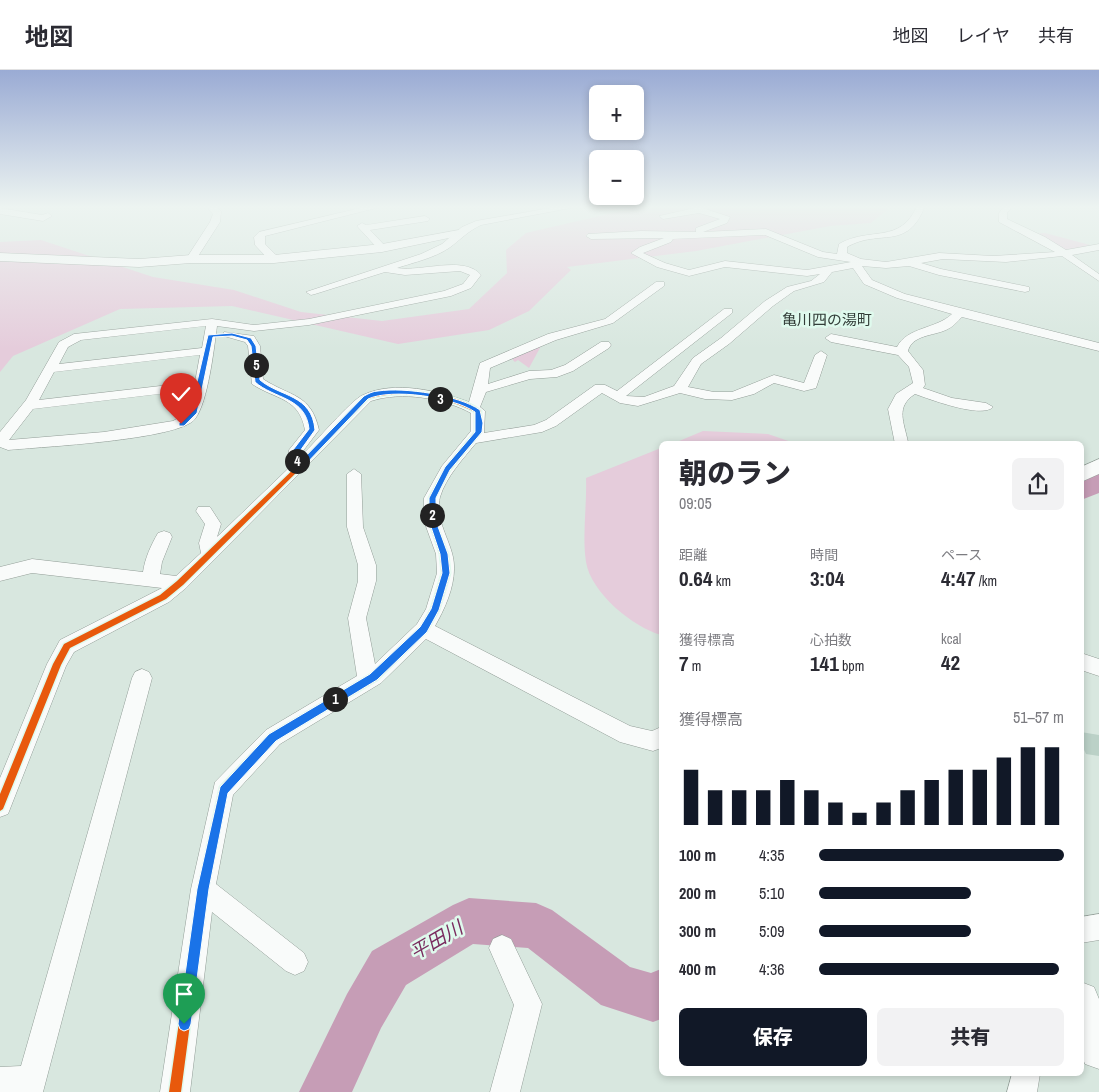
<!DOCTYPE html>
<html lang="ja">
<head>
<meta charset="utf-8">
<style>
  body { margin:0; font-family:"Archivo Narrow","Noto Sans JP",sans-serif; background:#f2f2f3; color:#2b2b33; height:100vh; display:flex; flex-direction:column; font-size:19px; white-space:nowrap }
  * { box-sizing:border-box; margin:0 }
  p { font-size:16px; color:#7c7c81 }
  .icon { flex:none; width:28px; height:28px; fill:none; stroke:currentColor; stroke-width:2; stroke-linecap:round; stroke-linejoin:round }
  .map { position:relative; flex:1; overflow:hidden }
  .side { position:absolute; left:659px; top:371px; width:425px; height:635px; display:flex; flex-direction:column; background:#fff; border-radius:8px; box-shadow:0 2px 8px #0003 }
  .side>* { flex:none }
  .fabs { position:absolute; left:589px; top:15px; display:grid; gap:10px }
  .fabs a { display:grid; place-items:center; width:55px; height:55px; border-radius:8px; background:#fff; box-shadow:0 2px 8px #0003; font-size:25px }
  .pin { position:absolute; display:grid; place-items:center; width:42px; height:42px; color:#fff; margin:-51px -21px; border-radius:50% 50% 50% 0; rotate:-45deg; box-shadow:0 0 5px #0007 }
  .pin .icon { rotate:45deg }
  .km { position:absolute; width:25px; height:25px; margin:-12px; border-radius:50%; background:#222; color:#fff; font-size:14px; line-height:25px; text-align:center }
  .round { display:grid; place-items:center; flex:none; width:52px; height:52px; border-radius:8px; background:#f2f2f3 }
  .head { display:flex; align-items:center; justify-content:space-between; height:85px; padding:0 20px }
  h1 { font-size:28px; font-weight:800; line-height:38px }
  .stats { display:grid; grid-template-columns:repeat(3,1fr); gap:8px; height:85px; padding:5px 20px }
  .stats div { display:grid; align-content:center }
  .stats b { font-size:21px; font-weight:800 }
  .stats small { font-size:14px; font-weight:400 }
  .stats p { font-size:14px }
  .chart { height:140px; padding:10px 20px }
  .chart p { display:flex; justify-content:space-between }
  .chart svg { width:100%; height:90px; margin-top:5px; stroke:#111827; stroke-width:6 }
  .action { display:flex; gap:10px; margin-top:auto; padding:10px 20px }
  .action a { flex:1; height:58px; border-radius:8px; background:#111827; color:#fff; font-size:20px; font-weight:800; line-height:58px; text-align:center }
  .action a+a { background:#f2f2f3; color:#2b2b33 }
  ul { padding:0 20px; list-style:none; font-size:16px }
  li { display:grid; grid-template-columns:80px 60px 1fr; align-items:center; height:38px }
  li i { height:12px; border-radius:6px; background:#111827 }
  header { display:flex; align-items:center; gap:30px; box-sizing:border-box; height:70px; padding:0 25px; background:#fff; border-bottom:1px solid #e1e1e2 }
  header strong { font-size:24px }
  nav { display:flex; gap:28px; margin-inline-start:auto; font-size:18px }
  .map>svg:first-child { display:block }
  .green { fill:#e5ccdb }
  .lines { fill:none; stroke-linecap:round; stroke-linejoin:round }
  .river { fill:#c69db6; fill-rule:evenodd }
  .building { fill:#bbd1c7 }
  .minor-casing { stroke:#929d97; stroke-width:1 }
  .tertiary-casing { stroke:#929d97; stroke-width:1 }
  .secondary-casing { stroke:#929d97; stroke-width:1 }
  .minor { fill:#f9fbfa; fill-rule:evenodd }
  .tertiary { fill:#f9fbfa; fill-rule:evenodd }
  .secondary { fill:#f9fbfa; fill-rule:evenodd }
  .cycleway-casing { stroke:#dffaed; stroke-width:3 }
  .cycleway { fill:#e8590c; fill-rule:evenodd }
  .route { fill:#1a73e8; stroke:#fff }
  .labels { text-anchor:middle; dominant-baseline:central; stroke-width:5; stroke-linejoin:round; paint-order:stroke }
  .far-quarter-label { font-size:15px; fill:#333e39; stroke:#dffaed }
  .near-water-label { font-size:19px; font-style:italic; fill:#792b5e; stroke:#dffaed }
</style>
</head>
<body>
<header>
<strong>地図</strong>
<nav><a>地図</a><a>レイヤ</a><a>共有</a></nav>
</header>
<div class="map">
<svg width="1099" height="1022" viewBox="0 0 1099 1022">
  <rect width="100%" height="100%" fill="#d8e7df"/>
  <!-- green -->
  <path class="green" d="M643,136H891L871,153L830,156L696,181L567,197L571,200L529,241L489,260L398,274L232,236L120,239L13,286L0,302V172L41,170L153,207L234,220L301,242L382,251L469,239L507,203L506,180L526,163Z
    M1045,163L1090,175L1065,181L1033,164Z
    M541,276L529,298L518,290L515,292L512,289Z
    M703,361L768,364L797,374H672Z
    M661,378V565C633,557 591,523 586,492C582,465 587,436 586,408Z"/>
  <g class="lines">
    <!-- river -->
    <path class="river" d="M1099,403V423L1081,430V410Z
      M469,828L536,833L552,840L630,897L651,903L661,899V949L653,952L601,935L528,878L473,874L406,915L381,958L352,1022H299L347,924L372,881L453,835Z"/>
  </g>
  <!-- building -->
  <path class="building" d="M1081,662L1099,665V686L1086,684L1081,673Z"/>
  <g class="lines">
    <!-- minor casing -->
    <g class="minor-casing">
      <path id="minor" d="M206,136H215L221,141L220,152L195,191H187L186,189L210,152L213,144Z
        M369,136H384L265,166V174L278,187V191H270L255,175L254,167L259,162Z
        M562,136H581L481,155C468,161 460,170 449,178C434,188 415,192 397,198C422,202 464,185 481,205L471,218L451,226L309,255L254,261L217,256C214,279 208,332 195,349C179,370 39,377 8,380L0,377V362L26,330L59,272L74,264L212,249L254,255L309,249L444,221L463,214L470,205L460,201L405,205L385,202L315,224L311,225L306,222L421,184L442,174L462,157L476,151ZM206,256L202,278L59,294L68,277L81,270ZM200,285L195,312L39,330L54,302ZM193,320L184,345L173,351L104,362L9,370L33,339Z
        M917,136H925C907,182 880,158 847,177V183L861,189L886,192L939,183L993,186L1055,182L999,152V143L1004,136H1013L1007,143V149L1045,167L1066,180L1099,174V180L1072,185L1099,204V211L1062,186L1006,192L943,189L921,193L941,199L1029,217V221L1025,222L939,205L909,196L886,198L862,196L872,210L905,224L1099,273V281L962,247C957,252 953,257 946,260C933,266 912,265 908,281L923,300L925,315L923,318L952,328L986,333L993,337C982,349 929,329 915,324C895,337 904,352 908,372L895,374L888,339L896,324L913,313L909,297L898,285L831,272L825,268L831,264L897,277C907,257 936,259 952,244L897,228L864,214L853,198L832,202L824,212L794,221L773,236L729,274L701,294L688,317L714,322H732L774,305L804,313L815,285L821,281L827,285L816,318L804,321L774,313L754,324L732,330L705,329L680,323L638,336L620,333L602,323L556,356L542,362L476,373C463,389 446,407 440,427C435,447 447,465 452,483C459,507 447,535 435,556L630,656L652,661L661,657V678L653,681L620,672L426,569L381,613L280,674L233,725L216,814L304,883L308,892L304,901L295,905L286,901L212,842L190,1022H160L191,819L215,712L266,660L357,606L348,548L358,511V495L347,457V404L354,399L361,404L363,457L376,495V511L366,548L375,594L417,554L426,539L437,503L436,484L424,451V428L442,396L471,361V343C443,328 402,321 371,331L186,518L169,532L74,582L66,596L8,744L0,747V708L47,594L60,570L162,518L32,503L0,511V497L32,489L143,502C145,488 151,475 158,463L164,461L170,463L172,467L162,492L160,504L176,506L201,483L199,473L205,454L196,441L198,437H210L221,454L217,467L292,395L288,390L289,380L305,360C299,327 276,330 252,314L248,276L245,272L224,266V262L254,266L260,276L263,309C290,327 311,323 319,360L303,381V384C315,373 351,330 363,325C394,310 439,321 469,332L480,293L548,264L605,249L656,212H664V216L613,253L556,270L490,298L488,314L529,301L551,300L565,295L601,272H609L611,275L609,278L573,301L557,307L530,309L486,322L480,337L485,341L484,363L534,355L546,350L595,315H605L617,321L724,239H732V243L626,326L644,327L674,316L693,288L721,268L765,231L787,217L811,211L820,204L807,206L725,197L689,206L657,197L631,183L640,177L664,168L591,169L586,166L588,164L641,161L696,162V158L720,149L699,143L663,149L659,146L699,137L730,147L727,153L703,162L766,159L823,182L837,184L839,174C870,156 900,175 917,136ZM765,165L818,187L851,192L807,200L725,191L689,200L665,193L643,183L671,172L673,169Z
        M0,138L42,145L48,143L52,146L43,151L0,144Z
        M425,146L430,149L428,151L370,160L387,178L382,181L379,180L357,156L362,153L366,155Z
        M1081,583L1099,589V606L1081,600Z
        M142,599L149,602L152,608L43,1022H0V997L21,996L132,608L135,602Z
        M1099,844V870L1081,873V847Z
        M502,865L511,869L542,934L520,1022H490L514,935L489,878L493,869Z
        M1012,1004H1040L1037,1022H1007Z"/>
    </g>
    <!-- tertiary casing -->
    <g class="tertiary-casing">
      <path id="tertiary" d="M459,160L465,163L463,165L382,182L274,193H191L139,197L0,191V183L139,189L191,185H274L382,174Z"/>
    </g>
    <!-- secondary casing -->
    <g class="secondary-casing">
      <path id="secondary" d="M1099,389V404L1081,412V397Z
        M1081,912L1094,917L1099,929V999L1085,994L1081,984Z"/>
    </g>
    <!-- minor -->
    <use href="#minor" class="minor"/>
    <!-- tertiary -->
    <use href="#tertiary" class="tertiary"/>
    <!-- secondary -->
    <use href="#secondary" class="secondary"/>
    <!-- cycleway casing -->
    <g class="cycleway-casing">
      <path id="cycleway" d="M391,321C418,321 459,324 481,341V362L450,400L435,428V451L448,484L450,503L439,540L427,561L377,610L276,670L227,722L208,819L181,1022H169L198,819L220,717L270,664L371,604L421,557L431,539L442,503L440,484L429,451V428L445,398L475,362V342C444,326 402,318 368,329L304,395L183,515L166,529L70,578L61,595L3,739L0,741V724L53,594L64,574L160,525L177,511L300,393L364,327L377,323Z"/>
    </g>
    <!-- cycleway -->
    <use href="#cycleway" class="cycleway"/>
  </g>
  <!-- sky -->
  <linearGradient id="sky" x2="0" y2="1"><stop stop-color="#9aabd4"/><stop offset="0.49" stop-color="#edf4f1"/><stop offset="1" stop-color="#edf4f1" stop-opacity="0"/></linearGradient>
  <rect width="1099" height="279" fill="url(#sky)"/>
  <!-- route -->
  <path class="route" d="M232,263L251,268L256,276L260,310C280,327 312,324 315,360L300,381L299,389L301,391L364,326C368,324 373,321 378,321C404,317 459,325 480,340L483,353L482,362L450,400L436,428V451L448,484L450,503L439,540L427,562L377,610L276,671L228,723L209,819L191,954L189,959L184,961L180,959L178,954L197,819L220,717L269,664L370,604L420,557L431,539L442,503L440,484L429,451V428L445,397L475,362V342C453,327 392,318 368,329L304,396H299L292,390L293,380L309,359C306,327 274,329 255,312L251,276L247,270L232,266L213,267L197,343L184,356H179V353L190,342L208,265Z"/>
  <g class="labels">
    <!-- far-quarter labels -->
    <g class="far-quarter-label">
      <text x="827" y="249">亀川四の湯町</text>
    </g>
    <!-- near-water labels -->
    <g class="near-water-label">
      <text transform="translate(436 870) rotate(-30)">平田川</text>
    </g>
  </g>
</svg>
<div class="fabs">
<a>+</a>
<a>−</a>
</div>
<div class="pin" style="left:184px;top:954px;background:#1e9e55"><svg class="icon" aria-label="arrive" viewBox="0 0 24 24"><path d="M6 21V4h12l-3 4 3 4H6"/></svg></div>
<div class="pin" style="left:181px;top:354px;background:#d93025"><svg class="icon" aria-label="check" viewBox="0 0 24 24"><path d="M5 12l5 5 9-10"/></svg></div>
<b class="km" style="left:335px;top:629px">1</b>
<b class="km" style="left:432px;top:445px">2</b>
<b class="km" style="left:440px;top:329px">3</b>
<b class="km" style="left:297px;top:391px">4</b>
<b class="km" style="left:256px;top:295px">5</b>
<section class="side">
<div class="head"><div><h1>朝のラン</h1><p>09:05</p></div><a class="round"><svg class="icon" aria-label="share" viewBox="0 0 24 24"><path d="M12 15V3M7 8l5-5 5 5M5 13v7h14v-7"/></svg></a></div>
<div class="stats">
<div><p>距離</p><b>0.64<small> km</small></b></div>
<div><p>時間</p><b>3:04</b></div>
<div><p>ペース</p><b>4:47<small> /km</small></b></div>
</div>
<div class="stats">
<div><p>獲得標高</p><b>7<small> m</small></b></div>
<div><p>心拍数</p><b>141<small> bpm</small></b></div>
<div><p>kcal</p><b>42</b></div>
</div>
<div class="chart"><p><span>獲得標高</span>51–57 m</p>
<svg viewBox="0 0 160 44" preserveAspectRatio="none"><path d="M5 44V17M15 44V27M25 44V27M35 44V27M45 44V22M55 44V27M65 44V33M75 44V38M85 44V33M95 44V27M105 44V22M115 44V17M125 44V17M135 44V11M145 44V6M155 44V6"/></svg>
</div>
<ul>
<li><b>100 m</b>4:35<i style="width:100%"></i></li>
<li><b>200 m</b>5:10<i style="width:62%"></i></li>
<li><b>300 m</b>5:09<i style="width:62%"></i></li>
<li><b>400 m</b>4:36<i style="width:98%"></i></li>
</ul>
<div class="action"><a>保存</a><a>共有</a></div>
</section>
</div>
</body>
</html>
